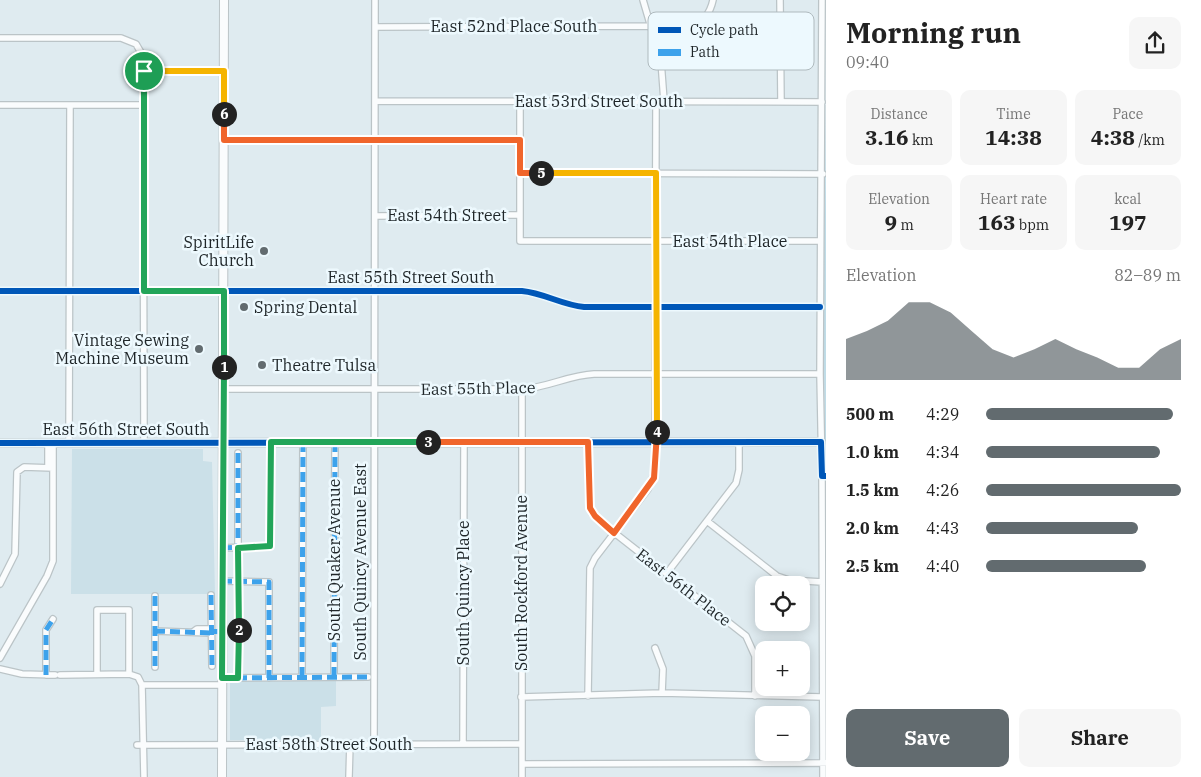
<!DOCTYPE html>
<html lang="en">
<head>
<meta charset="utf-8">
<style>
  body { margin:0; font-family:"IBM Plex Serif",serif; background:#f6f6f6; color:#222; height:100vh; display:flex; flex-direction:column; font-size:19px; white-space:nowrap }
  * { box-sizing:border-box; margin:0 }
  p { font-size:16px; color:#767676 }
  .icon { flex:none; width:28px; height:28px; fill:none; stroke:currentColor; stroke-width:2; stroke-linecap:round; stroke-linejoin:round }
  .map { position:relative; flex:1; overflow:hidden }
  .panel { display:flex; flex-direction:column; background:#fff; width:375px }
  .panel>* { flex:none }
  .tools { position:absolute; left:755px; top:576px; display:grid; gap:10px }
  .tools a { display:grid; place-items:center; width:55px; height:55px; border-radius:10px; background:#fff; box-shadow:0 2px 12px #0003; font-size:25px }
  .pin { position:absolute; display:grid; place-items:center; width:42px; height:42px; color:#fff; margin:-21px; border:2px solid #fff; border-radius:50%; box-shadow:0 1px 5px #0007 }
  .km { position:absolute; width:25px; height:25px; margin:-12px; border-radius:50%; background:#222; color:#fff; font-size:14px; line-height:25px; text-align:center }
  .round { display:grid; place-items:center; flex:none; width:52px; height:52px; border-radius:10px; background:#f6f6f6 }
  .summary { display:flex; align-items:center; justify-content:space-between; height:85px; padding:0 20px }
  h1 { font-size:28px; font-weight:800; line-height:38px }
  .figures { display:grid; grid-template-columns:repeat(3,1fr); gap:8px; height:85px; padding:5px 20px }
  .figures div { display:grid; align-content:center; border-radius:10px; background:#f6f6f6; text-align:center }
  .figures b { font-size:21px; font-weight:800 }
  .figures small { font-size:14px; font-weight:400 }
  .figures p { font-size:14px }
  .chart { height:140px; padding:10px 20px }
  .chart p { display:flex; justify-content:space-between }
  .chart svg { width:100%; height:90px; margin-top:5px; fill:#626b6f; opacity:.7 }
  .action { display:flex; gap:10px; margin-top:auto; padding:10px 20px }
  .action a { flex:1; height:58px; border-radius:10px; background:#626b6f; color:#fff; font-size:20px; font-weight:800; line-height:58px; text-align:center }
  .action a+a { background:#f6f6f6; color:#222 }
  ul { padding:0 20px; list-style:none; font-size:16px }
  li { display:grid; grid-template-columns:80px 60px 1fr; align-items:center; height:38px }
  li i { height:12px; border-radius:6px; background:#626b6f }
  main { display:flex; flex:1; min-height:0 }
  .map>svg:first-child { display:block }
  .built { fill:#cbe0e8 }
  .green { fill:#bfdce7 }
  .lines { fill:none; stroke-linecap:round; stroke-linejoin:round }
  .street-casing { stroke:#bbc4c7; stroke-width:8 }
  .secondary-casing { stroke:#bbc4c7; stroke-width:10 }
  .street { stroke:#fafcfd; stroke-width:5.5 }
  .secondary { stroke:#fafcfd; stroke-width:8 }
  .quiet { stroke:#3da2eb; stroke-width:5; stroke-dasharray:10 5; stroke-linecap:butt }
  .cycleway-casing { stroke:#edf9fe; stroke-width:9 }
  .cycleway { stroke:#0057b8; stroke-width:6 }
  .split-1-casing { stroke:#fff; stroke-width:10 }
  .split-2-casing { stroke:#fff; stroke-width:10 }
  .split-3-casing { stroke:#fff; stroke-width:10 }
  .split-4-casing { stroke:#fff; stroke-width:10 }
  .split-5-casing { stroke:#fff; stroke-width:10 }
  .split-6-casing { stroke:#fff; stroke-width:10 }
  .split-7-casing { stroke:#fff; stroke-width:10 }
  .split-1 { stroke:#22a559; stroke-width:6 }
  .split-2 { stroke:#22a559; stroke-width:6 }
  .split-3 { stroke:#22a559; stroke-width:6 }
  .split-4 { stroke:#f0652b; stroke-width:6 }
  .split-5 { stroke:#f5b400; stroke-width:6 }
  .split-6 { stroke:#f0652b; stroke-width:6 }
  .split-7 { stroke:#f5b400; stroke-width:6 }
  .poi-dot { fill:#626b6f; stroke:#edf9fe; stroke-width:2 }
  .labels { text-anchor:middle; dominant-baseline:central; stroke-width:5; stroke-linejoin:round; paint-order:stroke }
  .street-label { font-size:16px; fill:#1f2629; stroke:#edf9fe }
  .poi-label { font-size:16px; fill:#1f2629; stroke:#edf9fe; text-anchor:end }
  .key { fill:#edf9fe; stroke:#afbabe; stroke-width:1 }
  .key-label { font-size:14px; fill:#1f2629 }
</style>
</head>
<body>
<main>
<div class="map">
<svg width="826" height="777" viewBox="0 0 826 777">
  <rect width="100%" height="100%" fill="#dfebf0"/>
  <!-- built -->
  <path class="built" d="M72,449H203V461L212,462L215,594H71Z
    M336,680V706L321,707V740H230V681Z"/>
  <!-- green -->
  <path class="green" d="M826,110V441H825L822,230L825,207Z"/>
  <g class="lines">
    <!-- street casing -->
    <g class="street-casing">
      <path id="street" d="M643,0L661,61L664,101
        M780,0L781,102
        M822,0L820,374L822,476L823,777
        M375,27L652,26
        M656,36C681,33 707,29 713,0
        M0,38H121L136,44L143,56L144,443
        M144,71H224
        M375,101L822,102
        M520,101V241H819
        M0,105H143
        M224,140H520
        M520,173L823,174
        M375,216L520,215
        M0,291H522C544,293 562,305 584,307H820
        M224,389H522C547,388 569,375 594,374H820
        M522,389V777
        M588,442L589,503L592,513L607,527L746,636L755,656V696
        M69,443L70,105
        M238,453V678
        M48,468V443
        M707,521L777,576L789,580L822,582
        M222,548L270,546L271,443
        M667,573L736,483L739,470V442
        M222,581L269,582V678
        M0,584L15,554L17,472L24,467L53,468
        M211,595L212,666
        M155,596V667
        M155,631L211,633
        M193,632L197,629H211
        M655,648L663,669L662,693
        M0,658L47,576L53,561V442
        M0,669L22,674L55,675
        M97,674V610H129V674
        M46,675V630L53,619
        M60,675L129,674L138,677L142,685L144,777
        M302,677L303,442
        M334,677L335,442
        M222,678L368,677
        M142,685H222
        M588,696L590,568L595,558L648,489L655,472L656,101
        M521,697L662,693L822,697
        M374,744L375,0
        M463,744L464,442
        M137,745L521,744
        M522,764L826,763
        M349,777L350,743"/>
    </g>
    <!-- secondary casing -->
    <g class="secondary-casing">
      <path id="secondary" d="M0,443L821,442
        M222,777L224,0"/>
    </g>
    <!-- street -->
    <use href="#street" class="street"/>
    <!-- secondary -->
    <use href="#secondary" class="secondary"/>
    <!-- quiet -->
    <path class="quiet" d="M238,453V678
      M222,548L270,546L271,443
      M222,581L269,582V678
      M211,595L212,666
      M155,596V667
      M155,631L211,633
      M211,631L222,632
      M46,675V630L53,619
      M302,677L303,442
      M334,677L335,442
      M222,678L368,677"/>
    <!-- cycleway casing -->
    <g class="cycleway-casing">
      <path id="cycleway" d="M0,291H522C544,293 562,305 584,307H820
        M0,443L821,442L822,476H826"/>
    </g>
    <!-- cycleway -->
    <use href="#cycleway" class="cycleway"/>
  </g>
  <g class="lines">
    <!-- split-1 casing -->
    <g class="split-1-casing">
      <path id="split-1" d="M144,71V291H224V367"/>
    </g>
    <!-- split-2 casing -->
    <g class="split-2-casing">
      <path id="split-2" d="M224,367L222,678H238L239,630"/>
    </g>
    <!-- split-3 casing -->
    <g class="split-3-casing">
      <path id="split-3" d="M239,630L238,548L270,546L271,442H428"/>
    </g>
    <!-- split-4 casing -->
    <g class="split-4-casing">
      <path id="split-4" d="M428,442H588L590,508L595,516L614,533L654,478L657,432"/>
    </g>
    <!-- split-5 casing -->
    <g class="split-5-casing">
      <path id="split-5" d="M541,173H656L657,432"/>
    </g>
    <!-- split-6 casing -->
    <g class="split-6-casing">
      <path id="split-6" d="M224,114V140H520V173H541"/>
    </g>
    <!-- split-7 casing -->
    <g class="split-7-casing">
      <path id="split-7" d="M144,71H224V114"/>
    </g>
    <!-- split-1 -->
    <use href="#split-1" class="split-1"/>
    <!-- split-2 -->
    <use href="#split-2" class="split-2"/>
    <!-- split-3 -->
    <use href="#split-3" class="split-3"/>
    <!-- split-4 -->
    <use href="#split-4" class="split-4"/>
    <!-- split-5 -->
    <use href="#split-5" class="split-5"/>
    <!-- split-6 -->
    <use href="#split-6" class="split-6"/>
    <!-- split-7 -->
    <use href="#split-7" class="split-7"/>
  </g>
  <!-- markers -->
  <g class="poi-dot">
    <circle cx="264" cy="251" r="5"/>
    <circle cx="244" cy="307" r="5"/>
    <circle cx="199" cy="349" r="5"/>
    <circle cx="262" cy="365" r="5"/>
  </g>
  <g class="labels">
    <!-- street labels -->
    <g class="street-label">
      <text x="514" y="26">East 52nd Place South</text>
      <text x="599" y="101">East 53rd Street South</text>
      <text x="447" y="215">East 54th Street</text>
      <text x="730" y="241">East 54th Place</text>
      <text x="411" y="277">East 55th Street South</text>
      <text transform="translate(478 388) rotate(-1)">East 55th Place</text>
      <text x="126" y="429">East 56th Street South</text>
      <text transform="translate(334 560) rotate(-90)">South Quaker Avenue</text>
      <text transform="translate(360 562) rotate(-90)">South Quincy Avenue East</text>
      <text transform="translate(521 583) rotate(-90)">South Rockford Avenue</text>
      <text transform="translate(684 587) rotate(38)">East 56th Place</text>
      <text transform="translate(463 593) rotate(-90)">South Quincy Place</text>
      <text x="329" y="744">East 58th Street South</text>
    </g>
    <!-- poi labels -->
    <g class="poi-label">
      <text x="254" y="242">SpiritLife<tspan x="254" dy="18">Church</tspan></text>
      <text x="254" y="307" text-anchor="start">Spring Dental</text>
      <text x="189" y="340">Vintage Sewing<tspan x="189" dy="18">Machine Museum</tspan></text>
      <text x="272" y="365" text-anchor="start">Theatre Tulsa</text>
    </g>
  </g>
  <!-- legend -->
  <rect x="648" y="12" width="166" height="58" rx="8" class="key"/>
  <rect x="658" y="27" width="23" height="6" fill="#0057b8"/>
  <rect x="658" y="49" width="23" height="7" fill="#3da2eb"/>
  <g class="key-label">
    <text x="690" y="35">Cycle path</text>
    <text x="690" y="57">Path</text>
  </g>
</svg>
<div class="tools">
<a><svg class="icon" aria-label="locate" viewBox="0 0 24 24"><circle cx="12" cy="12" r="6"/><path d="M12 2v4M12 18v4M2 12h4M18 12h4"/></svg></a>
<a>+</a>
<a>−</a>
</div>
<div class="pin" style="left:144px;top:71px;background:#1e9e55"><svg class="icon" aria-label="arrive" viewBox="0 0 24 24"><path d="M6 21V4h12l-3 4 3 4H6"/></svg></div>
<b class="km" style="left:224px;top:367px">1</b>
<b class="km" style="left:239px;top:630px">2</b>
<b class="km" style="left:428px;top:442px">3</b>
<b class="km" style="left:657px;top:432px">4</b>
<b class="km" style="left:541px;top:173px">5</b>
<b class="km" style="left:224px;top:114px">6</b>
</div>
<section class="panel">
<div class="summary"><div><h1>Morning run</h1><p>09:40</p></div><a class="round"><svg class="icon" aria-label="share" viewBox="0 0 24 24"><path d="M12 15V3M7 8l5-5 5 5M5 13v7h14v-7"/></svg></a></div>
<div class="figures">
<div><p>Distance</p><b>3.16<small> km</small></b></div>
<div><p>Time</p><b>14:38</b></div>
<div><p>Pace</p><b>4:38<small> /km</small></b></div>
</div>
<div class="figures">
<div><p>Elevation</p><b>9<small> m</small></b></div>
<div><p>Heart rate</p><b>163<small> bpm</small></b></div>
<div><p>kcal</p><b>197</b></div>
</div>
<div class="chart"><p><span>Elevation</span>82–89 m</p>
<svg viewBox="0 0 160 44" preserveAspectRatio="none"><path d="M0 44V24L10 20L20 15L30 6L40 6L50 11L60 20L70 29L80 33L90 29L100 24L110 29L120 33L130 38L140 38L150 29L160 24V44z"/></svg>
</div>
<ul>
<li><b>500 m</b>4:29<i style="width:96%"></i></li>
<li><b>1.0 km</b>4:34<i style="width:89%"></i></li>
<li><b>1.5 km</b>4:26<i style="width:100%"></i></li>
<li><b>2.0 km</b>4:43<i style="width:78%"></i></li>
<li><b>2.5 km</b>4:40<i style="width:82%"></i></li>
</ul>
<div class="action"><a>Save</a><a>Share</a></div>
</section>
</main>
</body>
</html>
